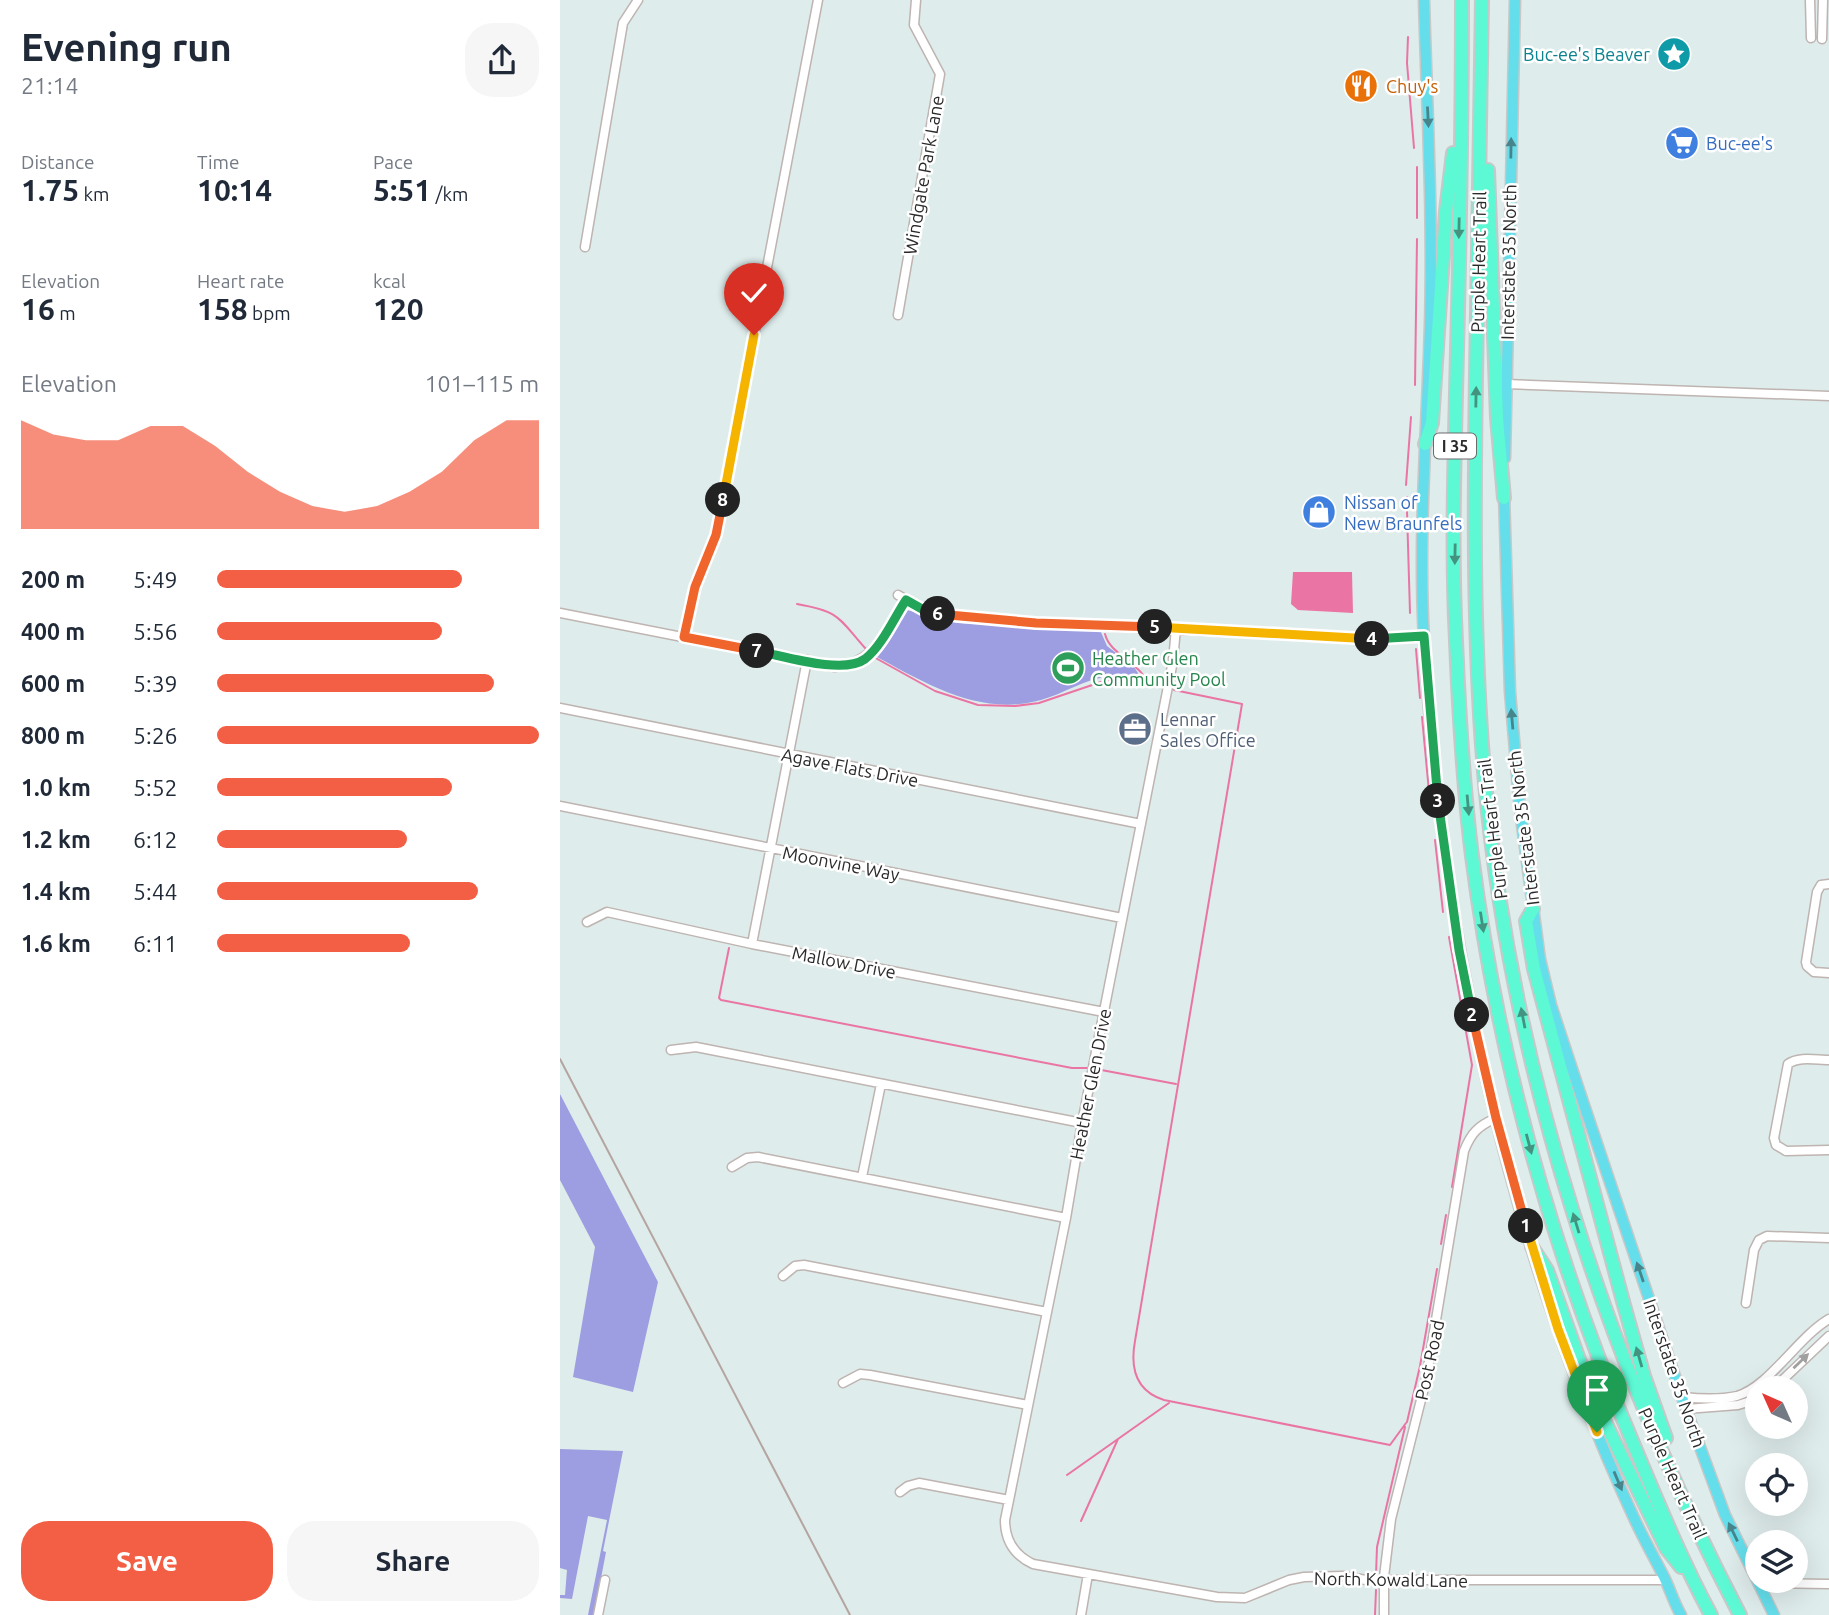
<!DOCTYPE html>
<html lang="en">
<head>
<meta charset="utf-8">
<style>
  body { margin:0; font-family:Ubuntu,sans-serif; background:#f6f6f7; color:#1f2937; height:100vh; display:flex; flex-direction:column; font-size:26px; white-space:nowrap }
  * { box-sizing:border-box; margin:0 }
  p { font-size:23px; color:#747a83 }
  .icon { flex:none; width:38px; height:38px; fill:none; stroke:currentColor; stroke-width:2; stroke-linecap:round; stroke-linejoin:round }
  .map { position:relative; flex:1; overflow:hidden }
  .sheet { display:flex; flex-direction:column; background:#fff; width:560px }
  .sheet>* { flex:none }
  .needle { width:46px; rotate:315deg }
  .fabs { position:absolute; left:1185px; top:1376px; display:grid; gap:14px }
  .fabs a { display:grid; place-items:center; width:63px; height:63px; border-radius:50%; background:#fff; box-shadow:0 7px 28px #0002; font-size:35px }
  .pin { position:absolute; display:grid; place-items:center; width:60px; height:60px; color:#fff; margin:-72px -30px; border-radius:50% 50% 50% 0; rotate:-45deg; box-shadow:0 0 7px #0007 }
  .pin .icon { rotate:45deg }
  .km { position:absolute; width:35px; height:35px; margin:-18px; border-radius:50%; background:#222; color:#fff; font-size:19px; line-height:35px; text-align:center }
  .round { display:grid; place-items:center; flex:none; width:74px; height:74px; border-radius:28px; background:#f6f6f7 }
  .overview { display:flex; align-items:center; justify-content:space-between; height:119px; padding:0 21px }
  h1 { font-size:38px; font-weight:700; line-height:52px }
  .figures { display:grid; grid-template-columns:repeat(3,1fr); gap:10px; height:119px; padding:7px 21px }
  .figures div { display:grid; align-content:center }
  .figures b { font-size:30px; font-weight:700 }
  .figures small { font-size:19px; font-weight:400 }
  .figures p { font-size:19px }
  .chart { height:196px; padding:14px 21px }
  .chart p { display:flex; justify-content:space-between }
  .chart svg { width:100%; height:126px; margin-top:7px; fill:#f35f44; opacity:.7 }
  .action { display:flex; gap:14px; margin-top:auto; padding:14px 21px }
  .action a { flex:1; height:80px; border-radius:28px; background:#f35f44; color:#fff; font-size:28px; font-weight:700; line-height:80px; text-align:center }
  .action a+a { background:#f6f6f7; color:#1f2937 }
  ul { padding:0 21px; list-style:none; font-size:23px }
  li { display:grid; grid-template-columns:112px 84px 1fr; align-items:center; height:52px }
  li i { height:18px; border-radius:9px; background:#f35f44 }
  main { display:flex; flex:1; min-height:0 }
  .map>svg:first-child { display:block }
  .green { fill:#9d9de1 }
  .water { fill:#ea75a4 }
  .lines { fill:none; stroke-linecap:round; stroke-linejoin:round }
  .stream { stroke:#ea75a4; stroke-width:2 }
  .minor-casing { stroke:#beb4b1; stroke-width:11 }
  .major-casing { stroke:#c8c8c8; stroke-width:13 }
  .highway-casing { stroke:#c8c8c8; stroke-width:16 }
  .minor { stroke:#fff; stroke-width:8 }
  .major { stroke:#64deeb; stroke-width:10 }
  .highway { stroke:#5df8d4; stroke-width:12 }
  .rail { stroke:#b5a5a1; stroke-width:2 }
  .oneway { fill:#48848b }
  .oneway2 { fill:#449280 }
  .oneway3 { fill:#a0a0a0 }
  .split-1-casing { stroke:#fff; stroke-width:14 }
  .split-2-casing { stroke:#fff; stroke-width:14 }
  .split-3-casing { stroke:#fff; stroke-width:14 }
  .split-4-casing { stroke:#fff; stroke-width:14 }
  .split-5-casing { stroke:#fff; stroke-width:14 }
  .split-6-casing { stroke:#fff; stroke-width:14 }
  .split-7-casing { stroke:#fff; stroke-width:14 }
  .split-8-casing { stroke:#fff; stroke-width:14 }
  .split-9-casing { stroke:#fff; stroke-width:14 }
  .split-1 { stroke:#f5b400; stroke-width:9 }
  .split-2 { stroke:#f0652b; stroke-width:9 }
  .split-3 { stroke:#22a559; stroke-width:9 }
  .split-4 { stroke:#22a559; stroke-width:9 }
  .split-5 { stroke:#f5b400; stroke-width:9 }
  .split-6 { stroke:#f0652b; stroke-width:9 }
  .split-7 { stroke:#22a559; stroke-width:9 }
  .split-8 { stroke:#f0652b; stroke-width:9 }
  .split-9 { stroke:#f5b400; stroke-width:9 }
  .labels { text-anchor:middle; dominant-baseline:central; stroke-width:5; stroke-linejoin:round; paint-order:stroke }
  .shield { fill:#fff; stroke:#6b6b6b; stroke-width:2 }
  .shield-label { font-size:16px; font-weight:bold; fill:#2b2b2b }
  .culture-label { font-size:18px; fill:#0d838f; stroke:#fff; text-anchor:end }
  .food-label { font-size:18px; fill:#c56008; stroke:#fff; text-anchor:start }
  .shop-label { font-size:18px; fill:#366cbe; stroke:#fff; text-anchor:start }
  .street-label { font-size:18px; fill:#2b2b2b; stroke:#fff }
  .leisure-label { font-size:18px; fill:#27864d; stroke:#fff; text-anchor:start }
  .service-label { font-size:18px; fill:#4e5e75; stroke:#fff; text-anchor:start }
</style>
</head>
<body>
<main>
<section class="sheet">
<div class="overview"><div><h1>Evening run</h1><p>21:14</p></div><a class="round"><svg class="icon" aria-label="share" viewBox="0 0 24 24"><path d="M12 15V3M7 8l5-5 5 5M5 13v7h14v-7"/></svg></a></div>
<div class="figures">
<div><p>Distance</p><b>1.75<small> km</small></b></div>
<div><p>Time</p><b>10:14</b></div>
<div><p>Pace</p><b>5:51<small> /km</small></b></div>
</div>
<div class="figures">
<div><p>Elevation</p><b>16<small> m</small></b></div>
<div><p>Heart rate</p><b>158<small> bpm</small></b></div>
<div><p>kcal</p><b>120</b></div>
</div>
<div class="chart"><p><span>Elevation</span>101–115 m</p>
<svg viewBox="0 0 160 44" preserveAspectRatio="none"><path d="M0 44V6L10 11L20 13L30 13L40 8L50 8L60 15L70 24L80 31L90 36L100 38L110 36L120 31L130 24L140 13L150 6L160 6V44z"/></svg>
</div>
<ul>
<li><b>200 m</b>5:49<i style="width:76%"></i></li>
<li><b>400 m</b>5:56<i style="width:70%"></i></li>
<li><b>600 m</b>5:39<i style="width:86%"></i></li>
<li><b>800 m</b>5:26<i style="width:100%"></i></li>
<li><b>1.0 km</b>5:52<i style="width:73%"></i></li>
<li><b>1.2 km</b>6:12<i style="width:59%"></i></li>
<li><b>1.4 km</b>5:44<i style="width:81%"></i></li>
<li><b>1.6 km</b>6:11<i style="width:60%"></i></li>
</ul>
<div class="action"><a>Save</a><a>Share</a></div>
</section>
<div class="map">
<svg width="1269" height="1615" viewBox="0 0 1269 1615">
  <rect width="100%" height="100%" fill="#deeceb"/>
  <!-- green -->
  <path class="green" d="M347,610L398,623L540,630L547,646L574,667L584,682C573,681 559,676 547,677C525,679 503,694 481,700C420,717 367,684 315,656Z
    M0,1094L98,1282L73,1392L13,1377L35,1247L0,1180Z
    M0,1449L63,1451L43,1551L46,1552L34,1615H28L47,1520L28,1516L12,1599L0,1598V1595H5L7,1570L0,1568Z"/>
  <!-- water -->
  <path class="water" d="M733,572H792L793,613L738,610L731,604Z"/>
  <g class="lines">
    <!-- stream -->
    <path class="stream" d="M848,37L847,63L854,148
      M857,167V218
      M855,385L857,239
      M846,485L851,417
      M847,506V497
      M847,511L850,613
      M237,604C282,612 278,618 306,649
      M545,634C550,655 580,662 589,685
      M856,649L860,698
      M312,656L375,691L418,705L455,706L479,703L547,680L598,687
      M614,690L682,704L575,1341C570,1368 576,1391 604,1400L830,1445L846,1423
      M862,717L871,813
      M875,840L883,912
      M889,937L912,1065L892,1187
      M169,948L159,998L161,1000L512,1068H531
      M536,1069L616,1084
      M881,1244L886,1215
      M847,1422L860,1366L877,1269
      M507,1475L609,1403
      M521,1521L558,1439
      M816,1574L817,1547L845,1427
      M815,1615L816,1590"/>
    <!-- minor casing -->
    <g class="minor-casing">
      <path id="minor" d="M1250,0L1251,38
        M1262,39L1263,0
        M25,247L63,23L78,0
        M338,315L380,74L354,25L356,0
        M946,384L1269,396
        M338,595L362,609L379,615L476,623L812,639L864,636
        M0,613L275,667C315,664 326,630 346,600
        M616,628L613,661L522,1123L506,1218L445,1520C445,1540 454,1555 473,1564L657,1597L685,1598L729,1580L744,1577L783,1576L806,1580H1106
        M124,637L135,588L156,535L258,0
        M0,708L581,824
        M0,806L562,918
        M1269,884L1261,885L1257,892L1246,962L1247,966L1254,972L1269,973
        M27,922L47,912L192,944L544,1012
        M192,944L247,660
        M111,1050L136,1047L522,1123
        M1269,1060C1256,1060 1239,1056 1228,1064L1214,1138L1216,1145L1226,1151L1269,1150
        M172,1167L187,1158L198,1157L506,1218
        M302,1177L321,1084
        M223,1276L235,1266L244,1265L487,1312
        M1186,1303L1194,1250L1199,1240L1207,1236L1269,1238
        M283,1383L300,1374L310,1375L468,1405
        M1214,1388L1269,1336
        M1123,1397C1141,1399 1159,1400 1177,1396C1209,1387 1238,1337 1269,1319
        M1126,1409L1178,1405L1197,1399
        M340,1492L348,1486L359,1483L449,1500
        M1198,1583L1269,1584
        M38,1615L45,1580
        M521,1615L528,1574
        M824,1615V1577L831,1519L866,1380L904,1151C911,1133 918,1126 936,1118"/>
    </g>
    <!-- major casing -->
    <g class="major-casing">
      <path id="major" d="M864,0C867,108 873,216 870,324C867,430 858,535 864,640C881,935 949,1249 1074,1518C1083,1538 1094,1557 1104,1577C1110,1589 1114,1603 1121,1615
        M945,458L955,0
        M944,494L950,692L960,810L980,959L991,1005L1018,1087L1126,1409L1165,1515L1214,1615"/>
    </g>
    <!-- highway casing -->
    <g class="highway-casing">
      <path id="highway" d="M902,0C902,116 900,233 897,350C895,446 891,544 896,641C899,712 903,785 912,856C938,1060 995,1260 1075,1448C1099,1505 1122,1561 1151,1615
        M922,0C920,125 918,250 916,375C914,512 913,647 925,783C952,1070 1047,1361 1180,1615
        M928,170L937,418L944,498
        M865,444L872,423L886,211L893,153
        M973,909L966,921L974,969L1064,1305L1084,1376L1106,1438
        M972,1247L987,1270L1031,1393L1106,1548L1121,1567"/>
    </g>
    <!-- minor -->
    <use href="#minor" class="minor"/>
    <!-- major -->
    <use href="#major" class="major"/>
    <!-- highway -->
    <use href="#highway" class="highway"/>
    <!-- rail -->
    <path class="rail" d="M0,1059L290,1615"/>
  </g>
  <!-- one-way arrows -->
  <defs><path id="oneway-solid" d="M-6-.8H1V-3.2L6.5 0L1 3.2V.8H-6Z" transform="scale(1.75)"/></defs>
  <g class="oneway">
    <use href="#oneway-solid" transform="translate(868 117) rotate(87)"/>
    <use href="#oneway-solid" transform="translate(951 148) rotate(-89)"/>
    <use href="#oneway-solid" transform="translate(952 719) rotate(-95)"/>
    <use href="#oneway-solid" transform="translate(1080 1272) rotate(-109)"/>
    <use href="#oneway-solid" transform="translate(1058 1481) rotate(67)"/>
    <use href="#oneway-solid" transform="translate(1173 1532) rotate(-116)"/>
  </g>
  <g class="oneway2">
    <use href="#oneway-solid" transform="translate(899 228) rotate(91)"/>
    <use href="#oneway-solid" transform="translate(916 397) rotate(-89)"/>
    <use href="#oneway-solid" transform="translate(895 554) rotate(91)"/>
    <use href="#oneway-solid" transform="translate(908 805) rotate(85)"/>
    <use href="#oneway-solid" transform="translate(922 922) rotate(81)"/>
    <use href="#oneway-solid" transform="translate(963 1018) rotate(-101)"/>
    <use href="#oneway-solid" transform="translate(969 1144) rotate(75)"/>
    <use href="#oneway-solid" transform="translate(1016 1223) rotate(-107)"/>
    <use href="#oneway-solid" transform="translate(1079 1357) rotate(-106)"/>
  </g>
  <use class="oneway3" href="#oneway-solid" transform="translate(1241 1361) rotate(-44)"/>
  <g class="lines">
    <!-- split-1 casing -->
    <g class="split-1-casing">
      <path id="split-1" d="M966,1226L998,1329L1037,1432"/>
    </g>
    <!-- split-2 casing -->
    <g class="split-2-casing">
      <path id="split-2" d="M912,1015L936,1118L966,1226"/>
    </g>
    <!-- split-3 casing -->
    <g class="split-3-casing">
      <path id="split-3" d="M878,801L899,950L912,1015"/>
    </g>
    <!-- split-4 casing -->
    <g class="split-4-casing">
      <path id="split-4" d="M812,639L864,636L878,801"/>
    </g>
    <!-- split-5 casing -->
    <g class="split-5-casing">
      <path id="split-5" d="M595,627L812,639"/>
    </g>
    <!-- split-6 casing -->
    <g class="split-6-casing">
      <path id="split-6" d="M378,614L476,623L595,627"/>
    </g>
    <!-- split-7 casing -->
    <g class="split-7-casing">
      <path id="split-7" d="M197,651C224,656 283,675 305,659C322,646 334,618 346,600L362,609L378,614"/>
    </g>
    <!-- split-8 casing -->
    <g class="split-8-casing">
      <path id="split-8" d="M163,500L156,535L135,587L124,637L197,651"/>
    </g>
    <!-- split-9 casing -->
    <g class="split-9-casing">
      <path id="split-9" d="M163,500L194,335"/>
    </g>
    <!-- split-1 -->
    <use href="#split-1" class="split-1"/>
    <!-- split-2 -->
    <use href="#split-2" class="split-2"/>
    <!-- split-3 -->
    <use href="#split-3" class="split-3"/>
    <!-- split-4 -->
    <use href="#split-4" class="split-4"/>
    <!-- split-5 -->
    <use href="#split-5" class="split-5"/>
    <!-- split-6 -->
    <use href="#split-6" class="split-6"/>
    <!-- split-7 -->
    <use href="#split-7" class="split-7"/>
    <!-- split-8 -->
    <use href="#split-8" class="split-8"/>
    <!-- split-9 -->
    <use href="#split-9" class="split-9"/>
  </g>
  <!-- icons -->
  <defs>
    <g id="sight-disc" transform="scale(1.75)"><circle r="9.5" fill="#0f9aa8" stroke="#fff"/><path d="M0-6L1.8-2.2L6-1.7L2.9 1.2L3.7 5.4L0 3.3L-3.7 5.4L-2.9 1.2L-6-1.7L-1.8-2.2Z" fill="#fff"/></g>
    <g id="restaurant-disc" transform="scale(1.75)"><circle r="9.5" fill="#e8710a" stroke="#fff"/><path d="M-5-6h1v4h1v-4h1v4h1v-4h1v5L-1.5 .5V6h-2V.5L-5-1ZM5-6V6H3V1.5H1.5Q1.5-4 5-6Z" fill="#fff"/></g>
    <g id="supermarket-disc" transform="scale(1.75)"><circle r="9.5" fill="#3f7fe0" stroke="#fff"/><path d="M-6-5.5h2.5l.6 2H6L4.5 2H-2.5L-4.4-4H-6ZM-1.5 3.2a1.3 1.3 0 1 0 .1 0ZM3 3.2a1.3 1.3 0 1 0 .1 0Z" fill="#fff"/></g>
    <g id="shop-disc" transform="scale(1.75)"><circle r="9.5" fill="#3f7fe0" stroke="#fff"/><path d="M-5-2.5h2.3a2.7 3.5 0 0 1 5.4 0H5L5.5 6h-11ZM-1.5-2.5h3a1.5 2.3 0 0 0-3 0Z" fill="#fff"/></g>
    <g id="stadium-disc" transform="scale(1.75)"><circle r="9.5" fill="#2e9e5b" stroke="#fff"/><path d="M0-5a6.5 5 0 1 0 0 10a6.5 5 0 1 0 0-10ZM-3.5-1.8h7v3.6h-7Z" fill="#fff"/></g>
    <g id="office-disc" transform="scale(1.75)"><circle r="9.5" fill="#5c6f8a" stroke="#fff"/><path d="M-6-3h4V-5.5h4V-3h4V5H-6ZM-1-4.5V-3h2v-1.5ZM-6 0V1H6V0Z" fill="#fff"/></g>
  </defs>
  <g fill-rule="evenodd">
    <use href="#sight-disc" x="1114" y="54"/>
    <use href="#restaurant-disc" x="801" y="86"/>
    <use href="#supermarket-disc" x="1122" y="143"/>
    <use href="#shop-disc" x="759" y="512"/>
    <use href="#stadium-disc" x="508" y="668"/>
    <use href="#office-disc" x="575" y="729"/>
  </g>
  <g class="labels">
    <!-- shield labels -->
    <rect class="shield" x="874" y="433.5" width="42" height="25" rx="5"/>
    <g class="shield-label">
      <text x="895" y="446">I 35</text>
    </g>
    <!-- culture labels -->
    <g class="culture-label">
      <text x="1090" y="54">Buc-ee's Beaver</text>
    </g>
    <!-- food labels -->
    <g class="food-label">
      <text x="826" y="86">Chuy's</text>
    </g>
    <!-- shop labels -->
    <g class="shop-label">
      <text x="1146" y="143">Buc-ee's</text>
      <text x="784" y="502">Nissan of<tspan x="784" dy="21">New Braunfels</tspan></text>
    </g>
    <!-- street labels -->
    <g class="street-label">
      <text transform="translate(363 175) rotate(-80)">Windgate Park Lane</text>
      <text transform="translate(918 262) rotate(-89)">Purple Heart Trail</text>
      <text transform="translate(948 262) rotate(-89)">Interstate 35 North</text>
      <text transform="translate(290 767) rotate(11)">Agave Flats Drive</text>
      <text transform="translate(963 828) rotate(-97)">Interstate 35 North</text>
      <text transform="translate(932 829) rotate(-97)">Purple Heart Trail</text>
      <text transform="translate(281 863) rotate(11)">Moonvine Way</text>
      <text transform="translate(284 962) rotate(11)">Mallow Drive</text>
      <text transform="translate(530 1084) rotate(-79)">Heather Glen Drive</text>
      <text transform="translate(869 1360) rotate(-78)">Post Road</text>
      <text transform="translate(1115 1373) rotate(71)">Interstate 35 North</text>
      <text transform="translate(1113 1473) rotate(66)">Purple Heart Trail</text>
      <text transform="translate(831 1579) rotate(1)">North Kowald Lane</text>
    </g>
    <!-- leisure labels -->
    <g class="leisure-label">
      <text x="532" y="658">Heather Glen<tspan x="532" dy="21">Community Pool</tspan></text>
    </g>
    <!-- service labels -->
    <g class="service-label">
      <text x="600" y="719">Lennar<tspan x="600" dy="21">Sales Office</tspan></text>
    </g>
  </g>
</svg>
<div class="fabs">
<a><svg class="needle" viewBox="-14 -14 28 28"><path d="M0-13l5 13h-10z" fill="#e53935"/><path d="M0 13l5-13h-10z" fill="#747a83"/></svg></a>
<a><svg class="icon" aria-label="locate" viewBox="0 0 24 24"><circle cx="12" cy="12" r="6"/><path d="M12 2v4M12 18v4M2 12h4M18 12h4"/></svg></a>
<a><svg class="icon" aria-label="layers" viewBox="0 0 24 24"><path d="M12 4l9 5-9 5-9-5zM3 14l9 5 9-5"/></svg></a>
</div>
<div class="pin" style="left:1037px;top:1432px;background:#1e9e55"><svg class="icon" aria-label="arrive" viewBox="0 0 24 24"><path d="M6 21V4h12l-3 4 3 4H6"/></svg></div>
<div class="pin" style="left:194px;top:335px;background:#d93025"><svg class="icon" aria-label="check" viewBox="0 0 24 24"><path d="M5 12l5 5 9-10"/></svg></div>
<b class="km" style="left:966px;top:1226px">1</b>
<b class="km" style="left:912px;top:1015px">2</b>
<b class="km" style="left:878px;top:801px">3</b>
<b class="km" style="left:812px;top:639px">4</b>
<b class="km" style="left:595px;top:627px">5</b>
<b class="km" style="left:378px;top:614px">6</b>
<b class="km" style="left:197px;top:651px">7</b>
<b class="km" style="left:163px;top:500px">8</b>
</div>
</main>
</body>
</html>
